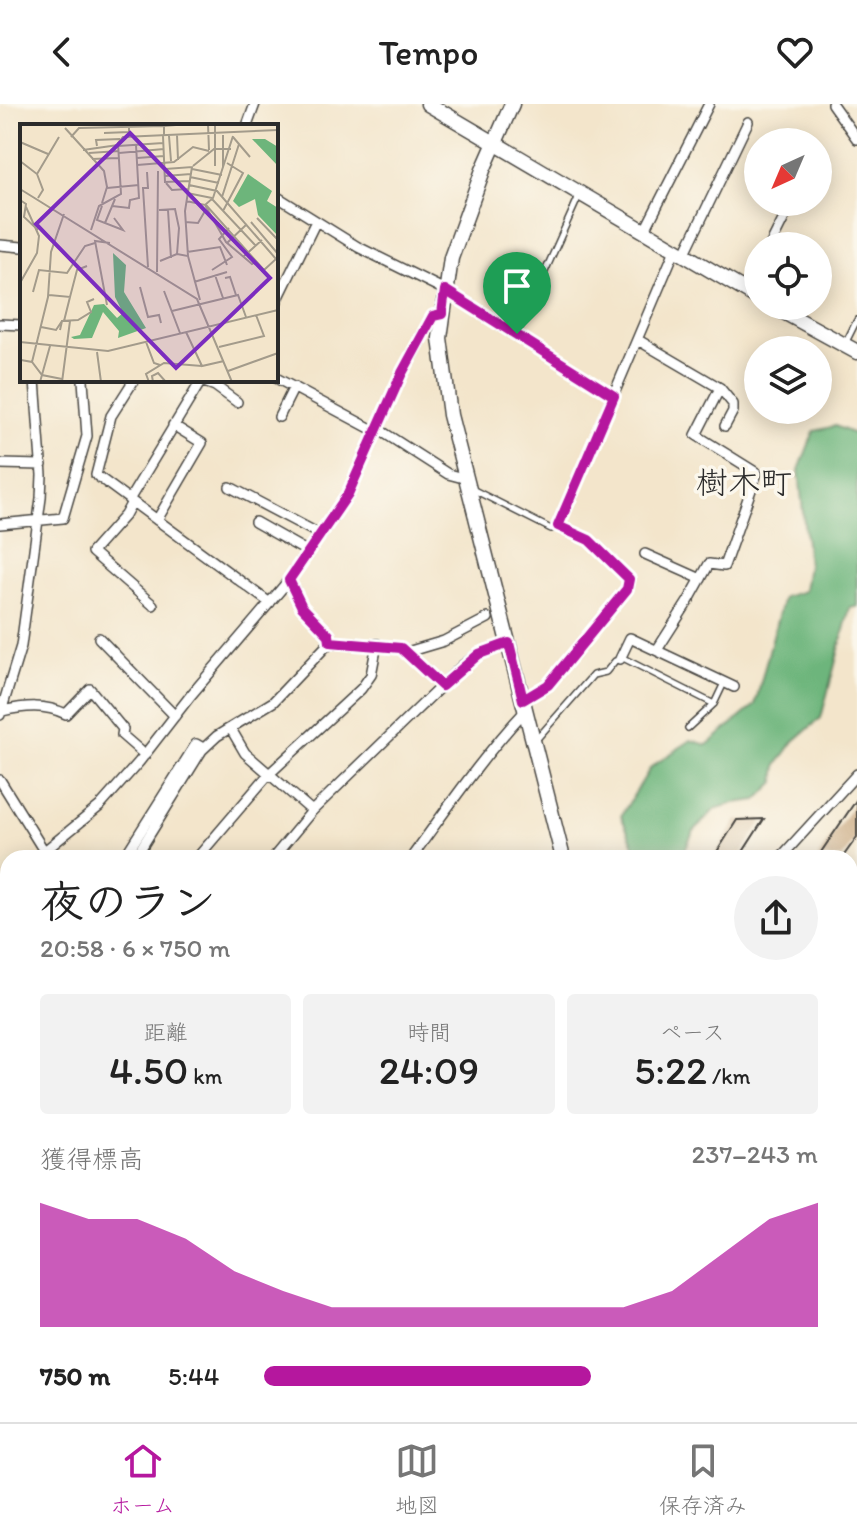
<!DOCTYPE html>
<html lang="ja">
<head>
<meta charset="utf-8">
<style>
  body { margin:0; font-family:Itim,"Klee One",sans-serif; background:#f2f2f2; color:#222; height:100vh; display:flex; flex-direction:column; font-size:30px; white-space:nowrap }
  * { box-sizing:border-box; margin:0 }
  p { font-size:26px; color:#767676 }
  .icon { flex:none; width:44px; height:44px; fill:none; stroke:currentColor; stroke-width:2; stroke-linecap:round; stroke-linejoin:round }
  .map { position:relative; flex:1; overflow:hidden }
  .panel { position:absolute; left:0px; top:746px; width:858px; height:572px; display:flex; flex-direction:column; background:#fff; border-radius:24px 24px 0 0; box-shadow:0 4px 20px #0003 }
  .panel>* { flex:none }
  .needle { width:52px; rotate:224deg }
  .fabs { position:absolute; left:744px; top:24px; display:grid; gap:16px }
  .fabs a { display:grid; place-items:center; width:88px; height:88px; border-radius:50%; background:#fff; box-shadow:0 4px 20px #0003; font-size:40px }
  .pin { position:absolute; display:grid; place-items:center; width:68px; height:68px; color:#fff; margin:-82px -34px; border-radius:50% 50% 50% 0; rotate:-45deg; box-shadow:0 0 8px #0007 }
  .pin .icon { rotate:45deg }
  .round { display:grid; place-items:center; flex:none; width:84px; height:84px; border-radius:42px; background:#f2f2f2 }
  .summary { display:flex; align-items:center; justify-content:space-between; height:136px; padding:0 40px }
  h1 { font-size:44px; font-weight:600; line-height:60px }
  .figures { display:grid; grid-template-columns:repeat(3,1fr); gap:12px; height:136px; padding:8px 40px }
  .figures div { display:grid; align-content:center; border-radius:8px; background:#f2f2f2; text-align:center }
  .figures b { font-size:40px; font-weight:600 }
  .figures small { font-size:22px; font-weight:400 }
  .figures p { font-size:22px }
  .chart { height:224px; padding:16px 40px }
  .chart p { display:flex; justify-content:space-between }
  .chart svg { width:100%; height:144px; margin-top:8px; fill:#b5179e; opacity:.7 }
  ul { padding:0 40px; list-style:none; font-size:26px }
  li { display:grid; grid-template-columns:128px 96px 1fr; align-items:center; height:60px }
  li i { height:20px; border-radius:10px; background:#b5179e }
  header { display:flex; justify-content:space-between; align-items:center; height:104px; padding:0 40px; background:#fff; font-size:36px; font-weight:600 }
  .tabs { display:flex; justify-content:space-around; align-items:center; height:112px; border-top:2px solid #e0e0e0; background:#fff; font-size:22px; color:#767676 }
  .tabs a { display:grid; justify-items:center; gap:4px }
  .tabs .current { color:#b5179e }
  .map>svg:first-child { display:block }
  .forest { fill:#6db57b; stroke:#4c7053; stroke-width:2 }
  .building { fill:#c5a176 }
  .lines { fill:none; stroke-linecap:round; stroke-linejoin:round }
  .lane-casing { stroke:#494743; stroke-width:8 }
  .street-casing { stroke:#494743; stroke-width:12 }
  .secondary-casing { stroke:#494743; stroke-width:17 }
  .lane { stroke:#fff; stroke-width:5 }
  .street { stroke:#fff; stroke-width:9 }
  .secondary { stroke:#fff; stroke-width:14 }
  .route-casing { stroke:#fff; stroke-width:16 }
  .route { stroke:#b5179e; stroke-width:10 }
  .labels { text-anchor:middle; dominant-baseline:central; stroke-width:7; stroke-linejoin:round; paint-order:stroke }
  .quarter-label { font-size:32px; fill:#2b2b2b; stroke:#fbf7ec }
  .inset-road { fill:none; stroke:#a39b8b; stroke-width:2 }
  .view { fill:#7b2cbf; fill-opacity:0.15; stroke:#7b2cbf; stroke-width:4 }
  .inset-edge { fill:none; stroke:#2b2b2b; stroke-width:4 }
</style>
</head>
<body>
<header><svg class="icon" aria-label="back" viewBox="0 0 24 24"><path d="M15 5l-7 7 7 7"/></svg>Tempo<svg class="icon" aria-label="heart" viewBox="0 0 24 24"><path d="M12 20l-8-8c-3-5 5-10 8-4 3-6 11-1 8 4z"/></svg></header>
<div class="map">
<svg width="857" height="1318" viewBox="0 0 857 1318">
  <rect width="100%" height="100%" fill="#fbf7ec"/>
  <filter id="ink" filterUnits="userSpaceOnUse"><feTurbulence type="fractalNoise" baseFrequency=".0125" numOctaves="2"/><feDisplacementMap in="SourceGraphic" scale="16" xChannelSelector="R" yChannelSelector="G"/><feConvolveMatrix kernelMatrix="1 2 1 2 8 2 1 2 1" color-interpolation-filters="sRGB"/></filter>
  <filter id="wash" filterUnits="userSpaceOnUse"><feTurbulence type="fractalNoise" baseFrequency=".006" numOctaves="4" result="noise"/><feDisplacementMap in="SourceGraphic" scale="32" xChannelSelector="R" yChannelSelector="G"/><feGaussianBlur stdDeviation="1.8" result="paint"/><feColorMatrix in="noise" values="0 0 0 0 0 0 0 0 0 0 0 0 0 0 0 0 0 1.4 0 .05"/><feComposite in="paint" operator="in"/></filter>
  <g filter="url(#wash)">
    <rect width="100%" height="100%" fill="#f3e5cb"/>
    <!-- forest -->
    <path class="forest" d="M835,322L857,331V503H850L821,614L794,637L777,661L775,678L757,696L734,699L715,705L693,728L681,754H630L634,741L621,712L651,663L691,636L707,641L755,601L783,493L804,487L808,461L799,366L814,327Z"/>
    <g id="blocks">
      <!-- building -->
      <path class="building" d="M857,695V733L842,754H817Z
        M764,715L739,754H713L737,716Z"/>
    </g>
  </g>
  <g filter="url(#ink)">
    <use href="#blocks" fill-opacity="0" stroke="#494743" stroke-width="2"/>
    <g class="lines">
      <!-- lane casing -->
      <g class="lane-casing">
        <path id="lane" d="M517,230L579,92
          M845,240L857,216
          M474,386L551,425L558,422C588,430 608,454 629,475L627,485L548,581L526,595
          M688,624L714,600L724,579
          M535,637L593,571L606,568L615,557L623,554L714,600
          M855,801L857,803"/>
      </g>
      <!-- street casing -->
      <g class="street-casing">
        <path id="street" d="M832,0L857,35
          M247,22L255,0
          M276,92L358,143L445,186L614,292
          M644,128L709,0
          M0,141L22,143
          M770,142L792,98
          M684,151L748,18
          M747,187L758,165
          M276,199L316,117
          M0,220L22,221
          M638,236L720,284L733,300V307L725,322
          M276,274L377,328
          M134,276L111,312L96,371L270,499
          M199,276L215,282L237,298
          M279,313L294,283
          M378,325L448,370L467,375
          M0,360L42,361
          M230,383L321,431
          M129,396L201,277
          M132,398L125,411L92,448L153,501
          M157,416L202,339L173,321
          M255,418L308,448
          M0,420L63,414L87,332L83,276
          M558,422L675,146
          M645,450L701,475
          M99,534L175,612
          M330,538L329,531L302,503L289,476L348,390L402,269L433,212L442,210
          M657,546L689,496L709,460L724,462L757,369L696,331L720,284
          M407,548L444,537L488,514
          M620,555L630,534L734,583
          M2,607C25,602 45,600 66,610L90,585L123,625L122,631L145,651
          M0,611L21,542L41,394L42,371L35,276
          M231,625L245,649L312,707
          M0,676L44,747
          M36,754L100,702L139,658L191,591L289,476
          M122,754L129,746L196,640L203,644
          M135,754L202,646L217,632L273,598L330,538L401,544L442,582
          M197,754L268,671L361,585L371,571L377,540
          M273,754L312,707L462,562L479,550L509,539
          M411,754C449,702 482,653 526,606
          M780,754L857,670
          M0,781L8,775
          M0,811L8,818
          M0,870L8,876
          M850,922L857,920
          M0,930L8,937
          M850,967H857
          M0,994L8,984
          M0,1048L8,1054
          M0,1102L8,1109
          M0,1160L8,1166
          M850,1161L857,1156
          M0,1216L8,1223
          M165,1310L175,1318
          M229,1310L238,1318
          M288,1318V1310"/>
      </g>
      <!-- secondary casing -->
      <g class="secondary-casing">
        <path id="secondary" d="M428,0L758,194
          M512,0L483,66L451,154L440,234L450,311L563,754
          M773,202L857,248
          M0,1294L8,1302
          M17,1310L25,1318
          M701,1310L703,1318
          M111,1318L118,1310"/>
      </g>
      <!-- lane -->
      <use href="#lane" class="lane"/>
      <!-- street -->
      <use href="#street" class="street"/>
      <!-- secondary -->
      <use href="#secondary" class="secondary"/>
    </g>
  </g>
  <g class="lines" filter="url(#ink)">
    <!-- route casing -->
    <g class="route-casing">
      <path id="route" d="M445,186L614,292L558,422L589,436L629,475L627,485L548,581L523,596L509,539L479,550L442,582L401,544L330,538L329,531L302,503L289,476L348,390L402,269L433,212L442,210Z"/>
    </g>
    <!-- route -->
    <use href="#route" class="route"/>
  </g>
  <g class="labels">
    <!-- quarter labels -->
    <g class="quarter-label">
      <text x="744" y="378">樹木町</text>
    </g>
  </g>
  <!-- overview -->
  <g transform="translate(20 20)">
    <rect width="258" height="258" fill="#f3e5cb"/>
    <path d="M232,15H245L258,23V42ZM228,50L252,67L247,77L258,84V112L238,91L235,75L219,83L213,77ZM93,129L106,141L104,168L126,204L98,214L99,207L83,188L72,214L54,215L51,213L60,211L74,181L84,180L97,194L103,189L95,173Z" fill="#6db57b"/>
    <path class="inset-road" d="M188,0L189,26M45,4L84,47L87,63L82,79M84,9L109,8V2M144,11V2L168,0M157,11L158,36M143,12L145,58L169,57M149,12L151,37M51,13L59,4L144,2M213,13L230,33M0,18L28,30M77,22L76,16L100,15M98,22L143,19M63,26L98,21M69,29L99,27M99,29L144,25M117,34L144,32M72,35L98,34M0,37L17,50L23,66L18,74M117,41L154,38L173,23L189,27M173,42L194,25H211M195,42V0M203,44V11M145,45L172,43L165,87L168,132M172,45L202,51M127,48L128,64H123L128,143M17,50L39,13M145,52L171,50M170,53L199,59M146,59L152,66L168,65M169,61L197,67L256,135L244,146L186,81M87,64L119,61M0,65L177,175L212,258M167,69L192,74M202,73L219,20M192,75L236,122M0,76L6,80L4,93L18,106M166,77L185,81L193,74L213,12M185,81L206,118L232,140L237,137M82,82L77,96L103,106L94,94M92,82L109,84L110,76L119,74L116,21M139,86L155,85L159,104L157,130L140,137M148,86L151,134M203,87L223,49L207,39M237,94L258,116M165,98L178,99L185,87M231,98L258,130M85,99L95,75M71,106L79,82L101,70L98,19L103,13L258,6M207,119L227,100M167,128L200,123L207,141M157,130L168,132L180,176M223,133L242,116M192,146L212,133L199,115L209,104M137,148L138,47M195,151L203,174M205,154L210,153L216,171M174,158L207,148M0,159L17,129L19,112L6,83M120,163L128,193L139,191L141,199M144,167L160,209M13,168L19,146L47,149L65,122L75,119M29,171L50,173L57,146L67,142M87,181L75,117L90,119M152,187L218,171L226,193M44,197L50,173M21,203L36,206L42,197M40,206L42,197L58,196L71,188L67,178L74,175M166,208L182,242L204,237M0,218L88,227L258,186M126,218L134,239L140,241M199,223L244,212L236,191M77,228L81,258M1,236L12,238L22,251L42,255M12,238L28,173L31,128L44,90M208,247L258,229M20,258L30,222M42,258L50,197M129,258L126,250L144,239L182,242M133,258L132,252L138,249L146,258"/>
    <path class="view" d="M110,9L250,154L156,244L16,100Z"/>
    <rect width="258" height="258" class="inset-edge"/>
  </g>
</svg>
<div class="fabs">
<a><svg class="needle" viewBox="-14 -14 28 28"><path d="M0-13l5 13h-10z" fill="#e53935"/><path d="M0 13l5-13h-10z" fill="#767676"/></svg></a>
<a><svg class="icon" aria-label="locate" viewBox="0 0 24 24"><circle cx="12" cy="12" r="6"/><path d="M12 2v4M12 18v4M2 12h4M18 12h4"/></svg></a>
<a><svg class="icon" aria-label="layers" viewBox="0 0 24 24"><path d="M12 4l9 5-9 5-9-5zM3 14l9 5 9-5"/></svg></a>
</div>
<div class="pin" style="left:517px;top:230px;background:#1e9e55"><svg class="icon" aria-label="arrive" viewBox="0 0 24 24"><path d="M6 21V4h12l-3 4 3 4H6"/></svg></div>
<section class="panel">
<div class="summary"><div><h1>夜のラン</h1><p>20:58 · 6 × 750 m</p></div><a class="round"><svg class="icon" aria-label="share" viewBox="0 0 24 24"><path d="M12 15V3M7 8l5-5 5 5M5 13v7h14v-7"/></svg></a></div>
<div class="figures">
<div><p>距離</p><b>4.50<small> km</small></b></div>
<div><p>時間</p><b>24:09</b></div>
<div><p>ペース</p><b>5:22<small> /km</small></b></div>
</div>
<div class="chart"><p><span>獲得標高</span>237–243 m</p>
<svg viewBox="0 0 160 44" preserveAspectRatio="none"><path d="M0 44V6L10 11L20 11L30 17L40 27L50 33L60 38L70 38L80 38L90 38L100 38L110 38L120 38L130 33L140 22L150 11L160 6V44z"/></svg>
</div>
<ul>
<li><b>750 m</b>5:44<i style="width:59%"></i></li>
</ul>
</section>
</div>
<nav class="tabs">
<a class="current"><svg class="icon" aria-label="home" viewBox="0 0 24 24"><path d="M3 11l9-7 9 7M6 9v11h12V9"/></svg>ホーム</a>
<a><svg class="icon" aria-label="map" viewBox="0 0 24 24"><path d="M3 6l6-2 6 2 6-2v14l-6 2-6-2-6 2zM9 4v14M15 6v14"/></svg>地図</a>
<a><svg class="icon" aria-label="saved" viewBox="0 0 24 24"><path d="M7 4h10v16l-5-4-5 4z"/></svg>保存済み</a>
</nav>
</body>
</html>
